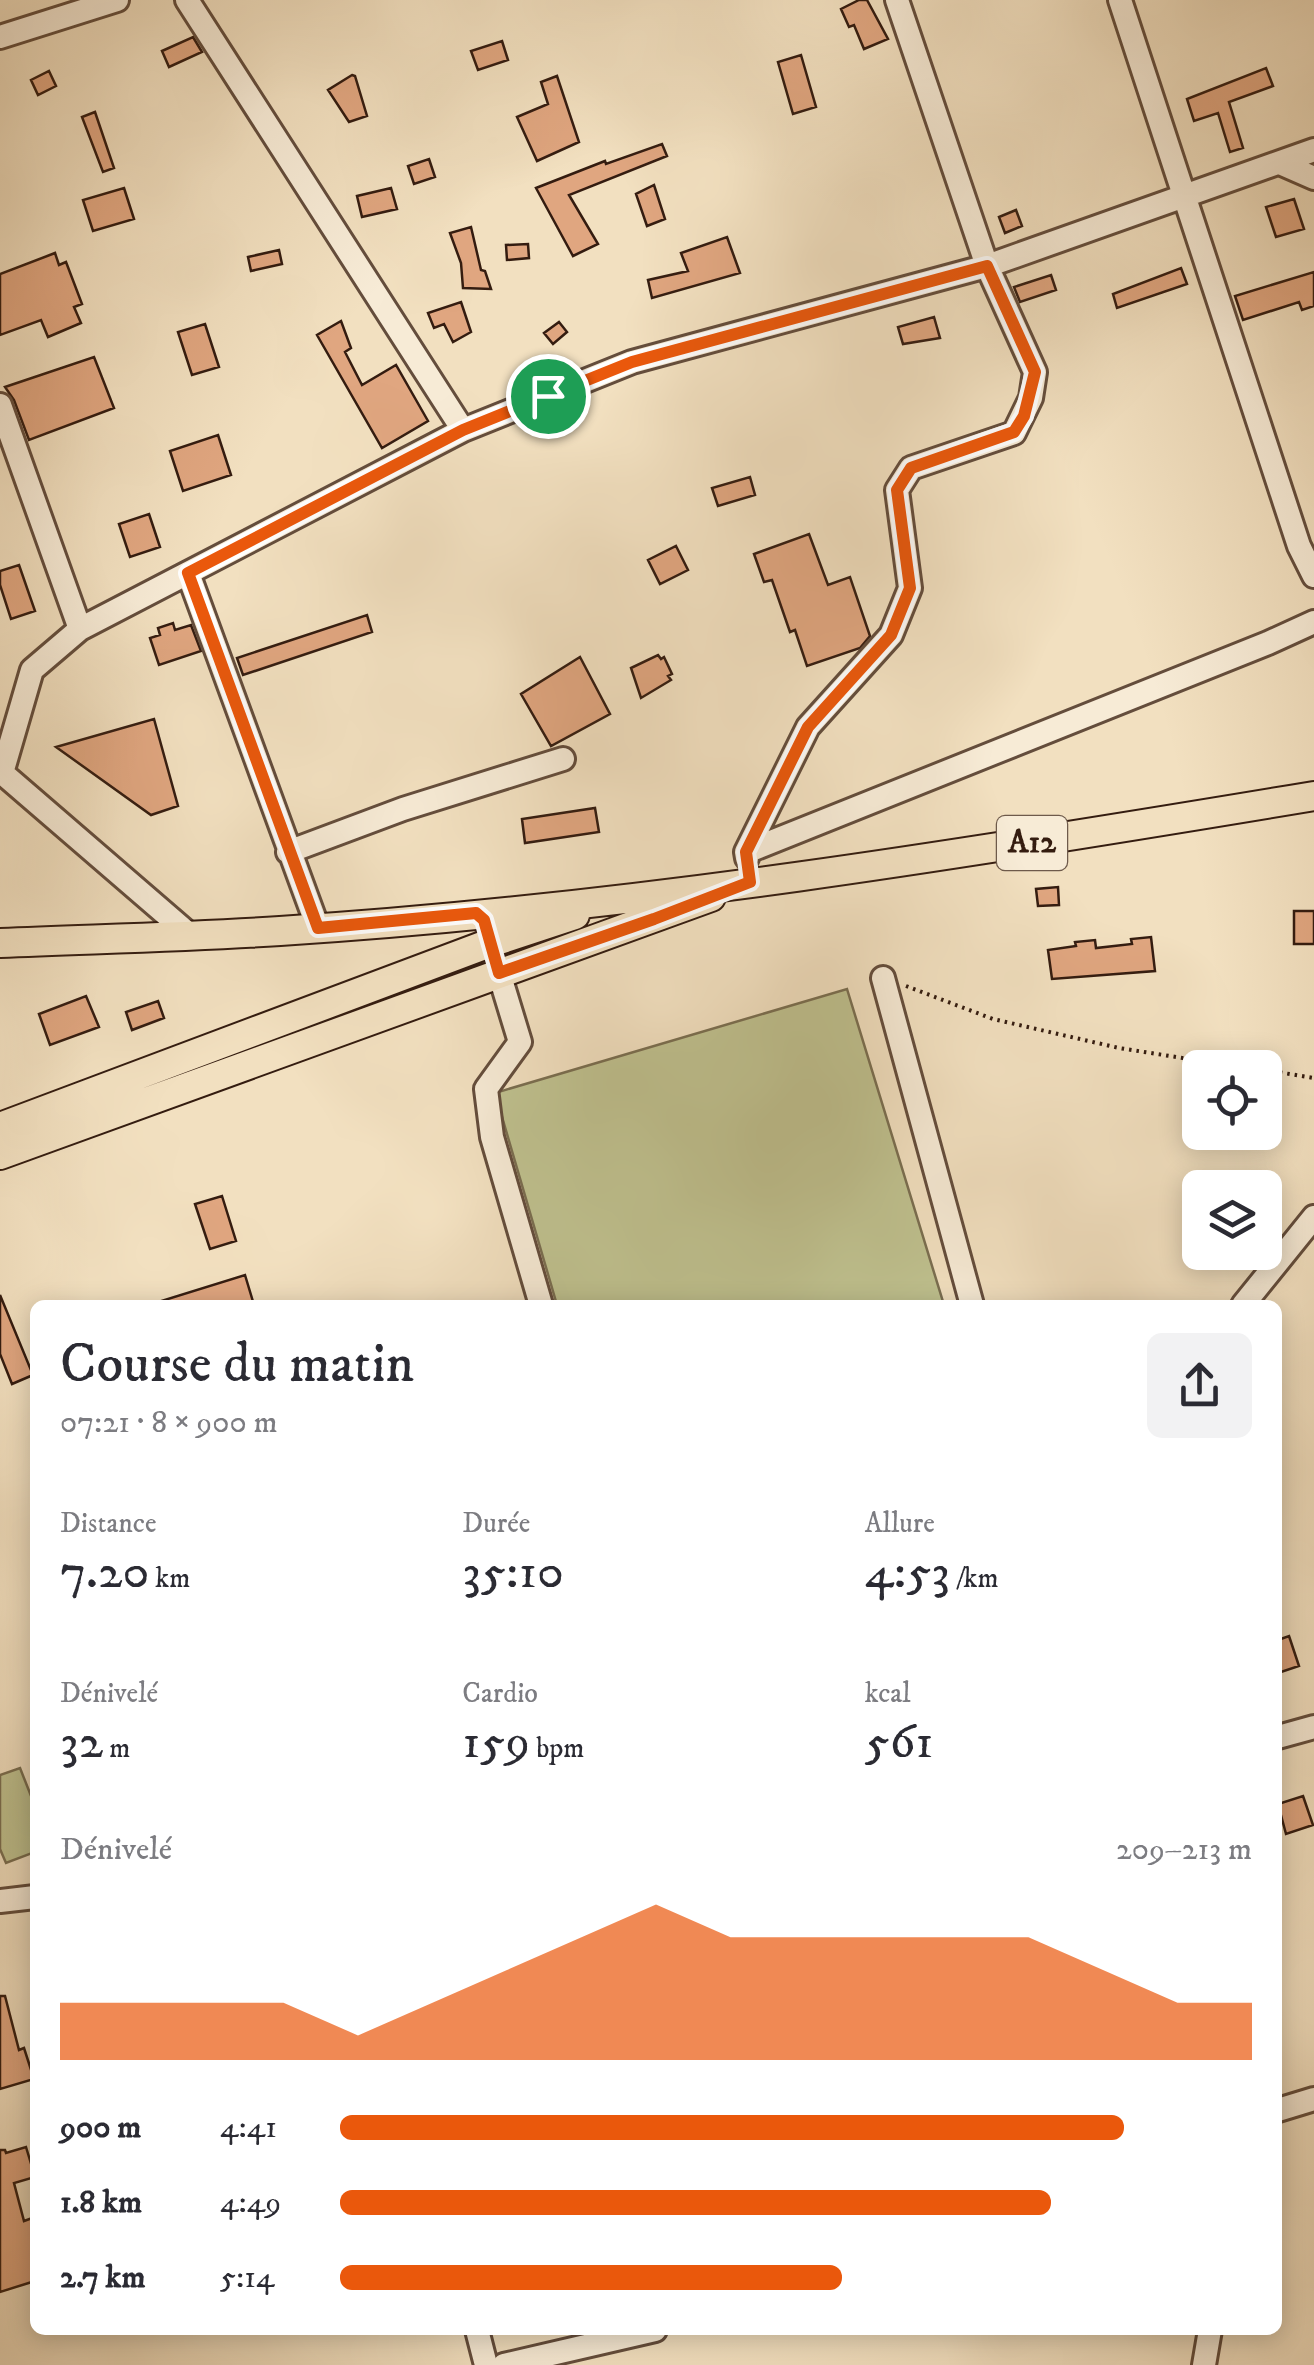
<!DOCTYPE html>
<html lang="fr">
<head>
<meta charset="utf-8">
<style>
  body { margin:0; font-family:"IM FELL DW Pica",serif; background:#f2f2f3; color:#2b2b33; height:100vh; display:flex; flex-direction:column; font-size:38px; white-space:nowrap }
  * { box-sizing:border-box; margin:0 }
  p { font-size:32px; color:#7c7c81 }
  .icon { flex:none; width:55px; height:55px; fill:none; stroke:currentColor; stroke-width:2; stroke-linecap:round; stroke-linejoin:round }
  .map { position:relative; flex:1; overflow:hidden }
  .sheet { position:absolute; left:30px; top:1300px; width:1252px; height:1035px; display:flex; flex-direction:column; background:#fff; border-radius:15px; box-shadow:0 5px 25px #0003 }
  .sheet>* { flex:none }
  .tools { position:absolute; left:1182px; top:1050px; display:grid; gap:20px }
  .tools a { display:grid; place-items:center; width:100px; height:100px; border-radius:15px; background:#fff; box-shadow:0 5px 25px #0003; font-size:50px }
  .pin { position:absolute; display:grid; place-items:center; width:85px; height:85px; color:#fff; margin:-42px; border:5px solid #fff; border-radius:50%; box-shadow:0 2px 10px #0007 }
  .round { display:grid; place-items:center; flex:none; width:105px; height:105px; border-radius:15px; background:#f2f2f3 }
  .head { display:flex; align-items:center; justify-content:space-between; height:170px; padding:0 30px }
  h1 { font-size:55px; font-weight:600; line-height:75px }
  .figures { display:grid; grid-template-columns:repeat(3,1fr); gap:15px; height:170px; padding:10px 30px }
  .figures div { display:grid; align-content:center }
  .figures b { font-size:50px; font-weight:600 }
  .figures small { font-size:28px; font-weight:400 }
  .figures p { font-size:28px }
  .chart { height:280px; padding:20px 30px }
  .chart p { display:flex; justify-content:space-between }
  .chart svg { width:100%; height:180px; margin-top:10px; fill:#ea580c; opacity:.7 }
  ul { padding:0 30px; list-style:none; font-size:32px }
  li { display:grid; grid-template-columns:160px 120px 1fr; align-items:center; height:75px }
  li i { height:25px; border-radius:12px; background:#ea580c }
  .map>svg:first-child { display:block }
  .green { fill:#bfc18f; stroke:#7a6e50; stroke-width:2.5 }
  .building { fill:#e0a680; stroke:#341c10; stroke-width:2.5 }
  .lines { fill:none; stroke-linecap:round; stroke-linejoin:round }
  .minor-casing { stroke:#644d3c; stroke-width:28 }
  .major-casing { stroke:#341c10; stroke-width:32 }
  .path { stroke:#341c10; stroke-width:4; stroke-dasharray:2.5 5; stroke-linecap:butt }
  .minor { stroke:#f7ebd6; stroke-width:22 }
  .major { stroke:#f2e0c0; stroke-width:28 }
  .route-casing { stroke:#fff; stroke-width:20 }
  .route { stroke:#ea580c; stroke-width:12 }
  .labels { text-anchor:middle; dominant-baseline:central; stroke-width:9; stroke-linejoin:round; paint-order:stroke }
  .shield { fill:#f7ebd6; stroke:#6e5a4b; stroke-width:2.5 }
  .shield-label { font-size:32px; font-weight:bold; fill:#341c10 }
</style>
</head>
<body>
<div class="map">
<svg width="1314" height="2365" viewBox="0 0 1314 2365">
  <rect width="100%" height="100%" fill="#f2e0c0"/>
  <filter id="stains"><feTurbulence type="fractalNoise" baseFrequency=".002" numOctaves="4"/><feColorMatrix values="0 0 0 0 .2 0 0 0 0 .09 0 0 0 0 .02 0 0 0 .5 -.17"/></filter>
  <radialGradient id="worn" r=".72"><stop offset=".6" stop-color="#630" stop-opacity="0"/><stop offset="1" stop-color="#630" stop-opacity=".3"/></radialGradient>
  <!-- green -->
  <path class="green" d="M847,989L944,1305H557L495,1093Z
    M20,1768L35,1806V1852L6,1863L0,1849V1775Z"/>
  <!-- building -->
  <path class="building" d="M859,0H867L888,39L864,49L854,25L849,27L841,9Z
    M193,37L202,52L169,67L162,51Z
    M502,41L508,60L478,70L471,51Z
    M801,55L816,107L793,114L778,62Z
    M1266,68L1273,86L1229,102L1243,148L1230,152L1218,113L1194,121L1187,99Z
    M49,71L56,86L38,95L31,80Z
    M352,75L355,76L367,116L349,122L328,90Z
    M557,76L579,142L537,161L517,117L548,104L541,82Z
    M95,112L114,168L103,172L82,117Z
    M662,144L667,156L569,195L598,244L573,256L536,188L605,161L606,164Z
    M429,159L435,177L414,184L408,166Z
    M654,185L665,219L647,226L636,194Z
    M124,188L134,219L93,231L83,200Z
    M391,188L397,209L362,217L357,196Z
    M1294,199L1304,229L1276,237L1266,207Z
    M1016,210L1022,226L1005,233L999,217Z
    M471,227L481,270L485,271L491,289L463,288L461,263L450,233Z
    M727,237L740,273L652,298L648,280L688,271L681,253Z
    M528,244L529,258L507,260L506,245Z
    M279,250L282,264L251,271L248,257Z
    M55,253L59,265L66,262L82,304L74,307L81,323L48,337L41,320L0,335V274Z
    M1181,268L1187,284L1117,308L1113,294Z
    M1314,272V306L1302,310L1299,302L1243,320L1235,296Z
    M1051,275L1056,290L1020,302L1014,287Z
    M461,302L471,332L453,342L444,324L434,328L428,313Z
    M934,317L940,338L903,344L898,327Z
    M341,321L351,348L345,352L362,385L396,365L428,421L382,448L317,335Z
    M559,322L567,332L553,344L544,333Z
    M205,324L219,367L192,375L178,332Z
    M94,357L114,408L29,440L14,400L5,387Z
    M218,435L231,475L183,491L170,451Z
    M750,477L755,495L718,506L712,488Z
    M149,514L160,547L130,557L119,524Z
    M809,534L828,585L850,577L870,636L860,648L807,666L795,630L790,632L772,580L764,582L754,554Z
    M676,546L688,570L660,584L648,560Z
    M19,565L35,611L11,619L0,585V571Z
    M367,615L372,632L243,675L237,658Z
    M173,623L175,630L191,625L201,651L159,665L150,638L160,635L158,628Z
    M658,655L661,659L664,657L672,674L668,676L671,680L641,698L631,668Z
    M580,657L610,714L551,746L521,694Z
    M154,719L178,806L151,815L56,747Z
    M595,808L599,832L525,843L522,819Z
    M1058,887L1059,905L1038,906L1036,889Z
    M1294,911H1314V944H1294Z
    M1151,937L1155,971L1052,979L1048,950L1076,946L1075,942L1095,940L1096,948L1132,944L1131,939Z
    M86,996L99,1027L50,1045L39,1014Z
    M158,1001L164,1018L132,1030L126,1012Z
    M222,1196L236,1241L210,1249L195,1204Z
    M245,1275L254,1305H159L158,1302Z
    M0,1295L33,1375L12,1384L0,1354Z
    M1289,1636L1299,1666L1278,1673V1640Z
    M1303,1796L1313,1825L1286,1834L1278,1804Z
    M0,1996H5L19,2050L24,2048L34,2079L0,2089Z
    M26,2147L35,2177L14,2183L24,2221L35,2217V2281L0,2292V2150H5L6,2153Z"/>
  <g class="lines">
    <!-- minor casing -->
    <g class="minor-casing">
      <path id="minor" d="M187,0L463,430
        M1120,0L1299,546L1314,576
        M0,37L117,0
        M1282,164L1314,178
        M0,405L80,629
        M188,573L318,928
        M0,771L190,935
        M2,773L32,670L80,629L463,430L632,362L987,266L1314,150
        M288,852L403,809L563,759
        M746,852L808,727L891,635L910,588L897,490L911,468L1014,433L1031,398L1035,372L987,266L897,0
        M747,858L746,852L1268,643L1314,622
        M499,973L520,1042L486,1089L492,1137L541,1305
        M883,978L972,1305
        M1243,1305L1314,1217
        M1278,1737L1314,1727
        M0,1901L35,1897
        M1278,2110L1314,2099
        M477,2330L486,2365
        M504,2365L655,2330
        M1204,2365L1210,2330"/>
    </g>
    <!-- major casing -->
    <g class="major-casing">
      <path id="major" d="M0,943C93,939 187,937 280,931C627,909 971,853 1314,796
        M0,1127L490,943L575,915
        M0,1155L711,897"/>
    </g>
    <!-- path -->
    <path class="path" d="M906,986L993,1019L1119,1048L1246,1068
      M1265,1070L1314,1078"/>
    <!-- minor -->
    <use href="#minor" class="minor"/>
    <!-- major -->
    <use href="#major" class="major"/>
  </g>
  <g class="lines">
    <!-- route casing -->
    <g class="route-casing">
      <path id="route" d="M987,266L1035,372L1024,416L1014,432L911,468L897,490L910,588L891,635L808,727L746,852L750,882L654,919L499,973L484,920L476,913L318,928L188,573L463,430L632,362Z"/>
    </g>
    <!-- route -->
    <use href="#route" class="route"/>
  </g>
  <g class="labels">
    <!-- shield labels -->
    <rect class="shield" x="997" y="816" width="70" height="54" rx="8"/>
    <g class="shield-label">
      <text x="1032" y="843">A12</text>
    </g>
  </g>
  <rect width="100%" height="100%" filter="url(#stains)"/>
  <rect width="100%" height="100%" fill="url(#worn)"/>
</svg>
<div class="tools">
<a><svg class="icon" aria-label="locate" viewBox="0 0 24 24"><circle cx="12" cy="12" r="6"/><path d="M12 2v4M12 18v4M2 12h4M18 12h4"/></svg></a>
<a><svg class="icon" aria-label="layers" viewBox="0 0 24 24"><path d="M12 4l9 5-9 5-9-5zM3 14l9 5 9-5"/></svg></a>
</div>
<div class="pin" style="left:548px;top:396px;background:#1e9e55"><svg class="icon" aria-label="arrive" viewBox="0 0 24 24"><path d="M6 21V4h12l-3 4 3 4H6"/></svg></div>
<section class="sheet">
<div class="head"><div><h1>Course du matin</h1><p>07:21 · 8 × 900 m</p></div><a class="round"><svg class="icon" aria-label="share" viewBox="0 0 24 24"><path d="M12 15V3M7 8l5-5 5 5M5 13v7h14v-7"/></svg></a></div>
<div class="figures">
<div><p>Distance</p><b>7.20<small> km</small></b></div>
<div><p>Durée</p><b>35:10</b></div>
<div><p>Allure</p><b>4:53<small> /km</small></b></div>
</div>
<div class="figures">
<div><p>Dénivelé</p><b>32<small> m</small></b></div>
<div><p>Cardio</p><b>159<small> bpm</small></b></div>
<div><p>kcal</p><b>561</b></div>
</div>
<div class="chart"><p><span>Dénivelé</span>209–213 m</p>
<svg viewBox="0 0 160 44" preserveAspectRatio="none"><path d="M0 44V30L10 30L20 30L30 30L40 38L50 30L60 22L70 14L80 6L90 14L100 14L110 14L120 14L130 14L140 22L150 30L160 30V44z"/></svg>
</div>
<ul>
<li><b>900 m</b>4:41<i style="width:86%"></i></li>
<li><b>1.8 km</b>4:49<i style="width:78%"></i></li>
<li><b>2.7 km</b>5:14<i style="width:55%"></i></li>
</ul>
</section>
</div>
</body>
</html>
